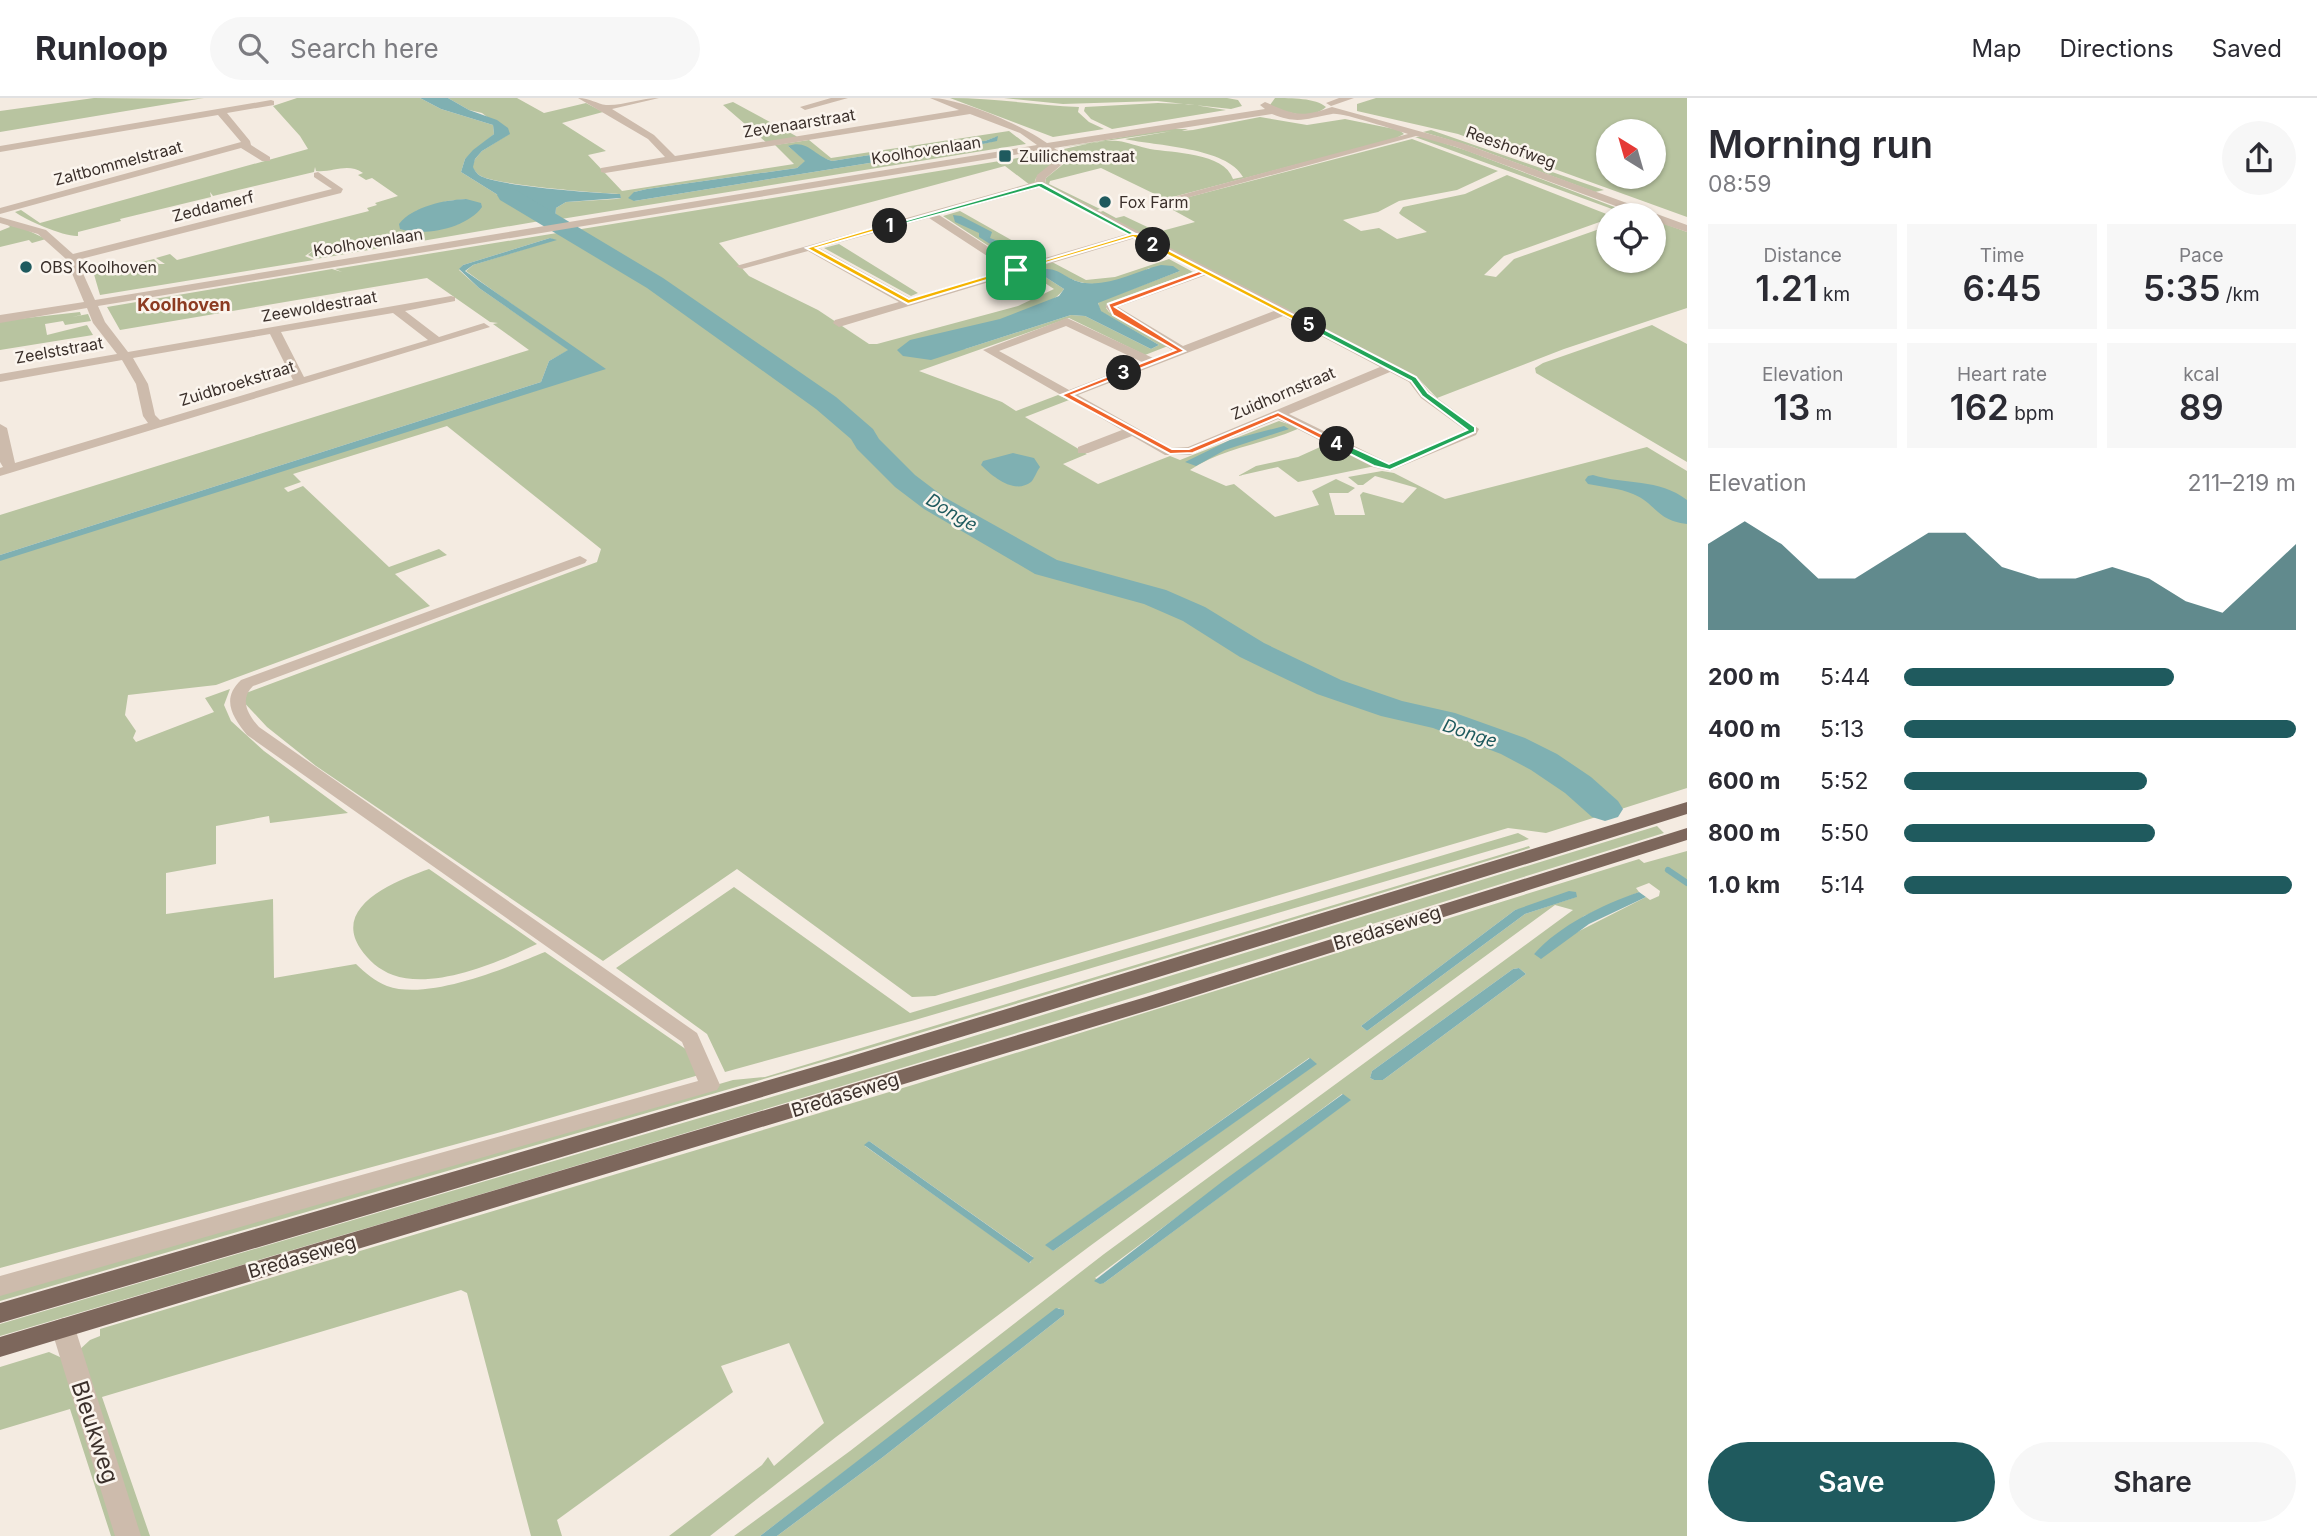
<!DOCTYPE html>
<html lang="en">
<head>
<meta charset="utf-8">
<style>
  body { margin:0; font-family:Inter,sans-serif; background:#f7f7f7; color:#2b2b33; height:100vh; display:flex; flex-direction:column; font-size:26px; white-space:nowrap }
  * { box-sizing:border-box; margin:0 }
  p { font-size:23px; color:#7c7c81 }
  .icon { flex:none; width:38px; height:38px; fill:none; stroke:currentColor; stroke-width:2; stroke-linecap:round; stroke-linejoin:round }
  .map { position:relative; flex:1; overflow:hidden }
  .side { display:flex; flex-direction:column; background:#fff; width:630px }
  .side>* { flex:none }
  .needle { width:46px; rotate:323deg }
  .fabs { position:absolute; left:1596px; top:21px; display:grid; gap:14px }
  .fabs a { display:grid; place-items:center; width:70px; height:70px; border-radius:50%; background:#fff; box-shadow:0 2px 5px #0004; font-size:35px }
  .pin { position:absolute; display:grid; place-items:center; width:60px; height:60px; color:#fff; margin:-30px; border-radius:14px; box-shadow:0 4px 10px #0006 }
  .km { position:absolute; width:35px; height:35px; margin:-18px; border-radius:50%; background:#222; color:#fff; font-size:19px; line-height:35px; text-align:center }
  .round { display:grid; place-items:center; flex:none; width:74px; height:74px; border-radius:37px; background:#f7f7f7 }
  .summary { display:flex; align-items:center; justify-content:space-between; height:119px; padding:0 21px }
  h1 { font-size:38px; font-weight:600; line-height:52px }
  .figures { display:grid; grid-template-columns:repeat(3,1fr); gap:10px; height:119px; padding:7px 21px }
  .figures div { display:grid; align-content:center; border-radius:0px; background:#f7f7f7; text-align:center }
  .figures b { font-size:35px; font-weight:600 }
  .figures small { font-size:19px; font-weight:400 }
  .figures p { font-size:19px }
  .chart { height:196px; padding:14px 21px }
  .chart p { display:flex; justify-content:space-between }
  .chart svg { width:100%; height:126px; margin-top:7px; fill:#1f5a5e; opacity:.7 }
  .primary-button { display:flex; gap:14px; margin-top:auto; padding:14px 21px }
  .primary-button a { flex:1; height:80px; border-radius:42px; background:#1f5a5e; color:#fff; font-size:28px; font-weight:600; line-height:80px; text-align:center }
  .primary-button a+a { background:#f7f7f7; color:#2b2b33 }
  ul { padding:0 21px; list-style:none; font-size:23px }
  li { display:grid; grid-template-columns:112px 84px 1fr; align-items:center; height:52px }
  li i { height:18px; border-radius:9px; background:#1f5a5e }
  header { display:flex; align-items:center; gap:42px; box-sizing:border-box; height:98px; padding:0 35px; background:#fff; border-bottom:2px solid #e1e1e2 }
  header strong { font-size:33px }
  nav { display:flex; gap:38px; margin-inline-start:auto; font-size:24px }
  .search { width:490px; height:63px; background:#f7f7f7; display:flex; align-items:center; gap:18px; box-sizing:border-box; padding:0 24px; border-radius:38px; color:#7c7c81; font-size:26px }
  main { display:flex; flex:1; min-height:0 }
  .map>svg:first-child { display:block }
  .green { fill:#b8c4a0; fill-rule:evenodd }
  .water { fill:#7fb0b2 }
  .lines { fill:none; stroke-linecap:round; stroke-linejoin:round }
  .stream { stroke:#7fb0b2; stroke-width:6 }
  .river { fill:#7fb0b2; fill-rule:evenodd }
  .minor { fill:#cdbbac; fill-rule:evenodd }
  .major { fill:#7d675c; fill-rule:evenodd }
  .split-1 { fill:#f5b400; stroke:#fff; stroke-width:2 }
  .split-2 { fill:#22a559; stroke:#fff; stroke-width:2 }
  .split-3 { fill:#f0652b; stroke:#fff; stroke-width:2 }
  .split-4 { fill:#f0652b; stroke:#fff; stroke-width:2 }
  .split-5 { fill:#22a559; stroke:#fff; stroke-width:2 }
  .split-6 { fill:#f5b400; stroke:#fff; stroke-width:2 }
  .poi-dot { fill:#1f5a5e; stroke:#fbf5ee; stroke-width:2.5 }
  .labels { text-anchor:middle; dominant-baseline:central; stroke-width:5; stroke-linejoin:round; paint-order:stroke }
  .far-street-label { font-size:16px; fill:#3b302b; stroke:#fbf5ee }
  .far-poi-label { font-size:16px; fill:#3b302b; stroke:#fbf5ee; text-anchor:start }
  .far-neighbourhood-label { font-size:18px; font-weight:bold; fill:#8c3b22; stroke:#fbf5ee }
  .far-water-label { font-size:18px; font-style:italic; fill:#1f5a5e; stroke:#fbf5ee }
  .street-label { font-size:19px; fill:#3b302b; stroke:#fbf5ee }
  .near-street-label { font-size:23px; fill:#3b302b; stroke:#fbf5ee }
</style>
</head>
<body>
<header>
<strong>Runloop</strong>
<div class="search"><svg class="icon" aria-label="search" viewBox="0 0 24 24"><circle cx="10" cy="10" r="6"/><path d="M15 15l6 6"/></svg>Search here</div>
<nav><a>Map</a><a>Directions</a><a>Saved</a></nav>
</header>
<main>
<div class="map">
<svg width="1687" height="1438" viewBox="0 0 1687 1438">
  <rect width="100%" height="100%" fill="#f4ebe1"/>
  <!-- green -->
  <path class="green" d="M94,0L191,1L204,0L0,34V13Z
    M297,0H420L441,11L493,27L494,36L465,61L461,74L540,123L316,161L308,157L315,151L305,158L314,162L100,197L93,173L100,170L108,172L154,161L159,166H165L156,160L170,156L177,162L369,113L367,110L377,107L375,105L398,98L372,80L366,82L358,77L363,75C347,64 333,75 316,73L315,69L314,74L213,98L210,94L211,99L120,121L121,123L78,134V138C65,139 25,122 15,114L21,112L40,125L308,51L300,38L273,8ZM466,101L458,126L426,133H407L416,113L447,103Z
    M448,0H517L544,15L586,5L603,14L562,25L606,53L588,57L622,93L794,66L775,47L809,42L831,60L1009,33L1026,46L555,122L556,110L566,104L616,101L621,100L619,96C597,95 493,87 479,77C477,76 474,71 472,69L475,61L482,53L509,36L482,15L469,12ZM996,39L991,44L969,49L634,103V94L647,91L797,70L806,63L788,48L832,63L953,44L985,43Z
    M950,0C993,0 1036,7 1079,9L1078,14L1089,24L1104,31L1053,39Z
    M1004,0H1227L1238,2L1242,8L1231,11L1157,3L1063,6Z
    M1275,0C1291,0 1316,0 1326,9C1310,23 1287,15 1270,7Z
    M1376,0H1687V119L1458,36L1357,13V6ZM1608,33H1654V79H1608Z
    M733,4L796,38L798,40L767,45L723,7Z
    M1158,5L1188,6L1226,12L1112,31L1091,21L1084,13L1085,9Z
    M1260,19L1307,27L1345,21L1399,32L1404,36L1394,41L1165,101L1101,70L1050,83L1049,86L1100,111L1094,113L1045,86L1046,80L1067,63L1058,52C1076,49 1100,41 1118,43C1128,44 1139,49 1150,51C1172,55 1224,54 1233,81L1243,79C1227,49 1155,48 1125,41L1172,33L1059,50L1169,31H1188L1182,33L1193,32Z
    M1431,32L1604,92L1595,94L1473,49L1423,34Z
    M1415,39H1425L1468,53L1625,113L1612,111Z
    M1412,41L1498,73L1457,92L1399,103L1378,114L1343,122L1361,133L1379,130L1397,141L1427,134L1401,117L1399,115L1403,109L1465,96L1507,77L1609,117L1608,121L1504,158L1484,177L1496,179L1514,161L1608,128V163H1654V122L1687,134V210L1564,251L1437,300L1418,280L1097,115L1103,113L1116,120L1124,118L1158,134L1195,124L1162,106Z
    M1049,55L1057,64L1036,80L1034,86L1030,87L1005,68L719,145L749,178L818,212L869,246H877L1018,208L1054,191L1025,172L1052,164L1086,182L1115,179L1169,161L1193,174L1107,205L1106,210L1109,214L1168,248L1145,257L1069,220L919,273L1002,304L1016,313L1058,297L1069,302L1025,319L1087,356L1063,366L1098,386L1170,358L1180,362L1279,323L1300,330C1264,346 1223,350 1190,372L1226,388L1234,386L1275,419L1319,407L1312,393L1336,381L1355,390L1348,395H1329L1335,417H1365L1360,397L1363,394L1403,405L1417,390L1375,378L1363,387H1358L1348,379L1382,373L1394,375L1445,401L1647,349L1687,373V690L1546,735L1508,730L935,898L912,899L737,771L603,863L316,668L267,629L238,598L597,464L601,451L447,328L293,376L301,384L284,390L288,394L303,388L389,469L439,451L447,457L395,476L430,508L216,587L128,597L125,617L136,633L133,640L136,644L214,614L205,600L230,591L224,607L231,623L264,653L348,715L270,725L269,718L216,728V766L166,775V816L273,801L274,880L356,866C365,875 375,883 387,888C428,903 506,870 545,854L687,952L699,977L501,1034L0,1170V459L602,271L466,173L473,167L554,142L550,140L463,167L459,172L479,190L569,252L549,263L541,284L0,457V417L529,252L493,226L498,225L490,224L427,180L120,232L107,209L332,171L342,174L335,171ZM1149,170L1180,173L1098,204L1100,213L1159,247L1151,251L1085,218L1071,217L965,251L963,231C989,224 1049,213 1064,191L1039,175C1063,172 1059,178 1080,184C1099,190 1133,181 1149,170Z
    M960,113L1045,161L1019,168L943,118Z
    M8,127L25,131L46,141L32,145L29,142L0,149V133L10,129Z
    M839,146L918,195L911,198L824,150Z
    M80,214L81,217L72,219L88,216L91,223L65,227L63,223L45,226L47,237L87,227L93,237L0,252V223Z
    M1652,227L1687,246V364L1536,275L1535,270L1543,265Z
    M1329,345L1375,368L1298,384L1278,369L1238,378L1256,368L1298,359Z
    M1657,728L1664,735C1111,909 556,1075 0,1238V1226L883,966Z
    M1518,735L1529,741L915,922L725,974L707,936L616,870L734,789L910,915Z
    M1529,748L1530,750L867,951L0,1203V1196L733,982L765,979Z
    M1687,753V1438H777L883,1359L1064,1217L1059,1210L760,1438H734L850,1353L1104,1156L1573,812L1555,807L1090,1148L836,1339L710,1438H669L762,1367L768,1359L774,1368L824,1325L789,1245L721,1268L733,1294L557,1422L562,1438H531L467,1195L461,1192L102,1299L150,1438H139L77,1254L90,1242L100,1238V1231L916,986L1639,761L1644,765ZM1649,785L1660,793L1659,798L1650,802L1646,799L1534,856L1584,818L1639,794L1636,790ZM1576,799L1525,816L1367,933L1361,928L1515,812ZM1519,870L1526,876L1383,982H1374L1370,980L1372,973L1513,871ZM1309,960L1316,966L1053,1153L1046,1147ZM1342,996L1350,1002L1104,1185L1095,1180ZM869,1043L1033,1159L1030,1165L865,1048Z
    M429,771L537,846C499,864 434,892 393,877C379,872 368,862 360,850C332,807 398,782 429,771Z
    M49,1254L62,1260L120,1438H111L70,1311L0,1332V1269Z"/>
  <!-- water -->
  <path class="water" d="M420,0H448L469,12L497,22L508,30L510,36L482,53L475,61L473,69C474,71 477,76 479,77C494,88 597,95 620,96L621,100L566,104L556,110L555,122L540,123L461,74L465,61L473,52L494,36L493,27L441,11Z
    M998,38L997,43L969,49L634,103L628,100L634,94L647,91L797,70L805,63L788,48C808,41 814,58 832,63L952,44L985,43Z
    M466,101L481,105L482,109C467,130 425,139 400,131L399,126C413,108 445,102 466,101Z
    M953,117L961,118L992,134L990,140L1034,156L1036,161L1017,163L979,139V135L955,124Z
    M550,140L557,142L473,167L465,173L606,271L0,463V457L541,284L549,263L568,252L479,190L459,171L463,167Z
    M1161,167L1173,168L1180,173L1098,205L1101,213L1159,247L1151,251L1085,218L1071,217L931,262L903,258L897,252L910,242L1000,221L1059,198L1064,191L1039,175L1038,173C1057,165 1067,184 1085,185C1112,188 1136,173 1161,167Z
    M1284,328L1289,331L1225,352L1196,368L1185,364L1230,342Z
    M1013,355L1034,360L1040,369C1037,373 1034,381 1031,384C1014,397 992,378 981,367L983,363Z
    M1593,377C1625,387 1659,380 1687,402V426C1655,422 1656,405 1633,396C1619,390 1603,389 1588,386L1585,382L1588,378Z
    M1569,793L1576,794L1577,799L1525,816L1367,933L1361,928L1515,812Z
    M1639,794L1646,799L1589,826L1541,861L1534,856C1560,827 1602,807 1639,794Z
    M1519,870L1526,876L1383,982H1374L1370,980L1372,973L1513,871Z
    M1310,960L1317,966L1053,1153L1045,1147Z
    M1343,996L1351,1002L1104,1185L1100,1186L1094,1183L1223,1083Z
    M869,1043L1034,1160L1029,1165L864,1047Z
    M1056,1210L1064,1212V1217L883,1359L777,1438H760Z"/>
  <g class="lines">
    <!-- stream -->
    <path class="stream" d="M1668,772L1687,785"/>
    <!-- river -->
    <path class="river" d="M508,90L516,92L663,180L836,299L873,331L879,341L915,377L944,399L1057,462L1166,492L1205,509L1264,545L1341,582L1402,603L1455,615L1525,640L1557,656L1591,679L1618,703L1623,711L1618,719L1605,723L1592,719L1565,695L1531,672L1501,656L1433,630L1381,618L1317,596L1240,559L1183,523L1144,506L1035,476L924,411L895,389L857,351L851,341L816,311L647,190L500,102L497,97L500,92Z"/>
    <!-- minor -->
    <path class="minor" d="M578,0C590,0 597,6 606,7C622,8 641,0 659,0L612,11L654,37L675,58L959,12L930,0C961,0 1021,27 1047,45L1265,11L1260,7L1265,4C1294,17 1301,20 1332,9L1462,45L1687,127V134L1654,123V117H1640L1456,49L1416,38L1175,103L1166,101L1408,36C1394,32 1342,14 1332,16C1307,20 1299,27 1272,16L1054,50L1063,56L1066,63L1046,80L1045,85L1417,278L1429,294L1479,331L1476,337L1390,373L1372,369L1278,321L1190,357H1165L1132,338L1088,355H1078V349L1122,332L983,252L1067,220L1153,260L1172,252L1112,217L1105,208L1198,173L1135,140L839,229L833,225L835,222L899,204L808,153L742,171L736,168L1035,84L1037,77L1056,62L1044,52L98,208L105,224L128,254L451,198L455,199V203L405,213L439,239L484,225L490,229L0,378V370L3,369L0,364V326L7,330L15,365L148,325L143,318L136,286L122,262L0,284V276L117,256L93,225L87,210L0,225V217L84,204L66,161L38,136L0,125V119L46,132L73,156L332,91L314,79V75L318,74L343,91L341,95L77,162L95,202L1037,47L1020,35L970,16L605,75L601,74V70L665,59L648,41ZM1039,90L1127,136L1018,168L939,117ZM929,120L1007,171L910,200L819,150ZM1206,177L1274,213L1183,248L1118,209ZM393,215L428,242L304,279L281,234ZM1283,218L1380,269L1188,349L1172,350L1078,297ZM1066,228L1142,264L1069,292L999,253ZM270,236L293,282L160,322L155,317L148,286L133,260ZM1390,274L1409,284L1421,300L1465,332L1389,365L1289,316Z
      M831,0H848L805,12L800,9Z
      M1339,0H1354L1331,8L1326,5Z
      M271,2L274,3V7L227,15L250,43L251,47L270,59V63H262L241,50L0,116V110L241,44L218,17L0,54V48Z
      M580,458L587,462L585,465L253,588C239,602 248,617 259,629L697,935L720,987L717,992L0,1198V1178L698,983L682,944L247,637C232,618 221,601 241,582Z
      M63,1220L71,1223L75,1230L141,1438H115L51,1230L55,1223Z"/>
    <!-- major -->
    <path class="major" d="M1687,704V716C1126,891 564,1060 0,1225V1205L845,960Z
      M1687,730V742L1159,909L0,1259V1239L1146,899Z"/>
  </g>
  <!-- split-1 -->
  <path class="split-1" d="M887,126L893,128L816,150L909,201L1013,170L1020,172L908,206L806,150Z"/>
  <!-- split-2 -->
  <path class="split-2" d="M1038,85H1042L1156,147L1150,148L1039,89L892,129L886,128Z"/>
  <!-- split-3 -->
  <path class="split-3" d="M1153,145L1209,174L1115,209L1185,253L1124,277L1121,273L1175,252L1113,217L1108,206L1199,173L1150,148Z"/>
  <!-- split-4 -->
  <path class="split-4" d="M1121,273L1128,275L1072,297L1172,351H1189L1278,314L1342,346L1334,348L1278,319L1193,355L1170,356L1061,297Z"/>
  <!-- split-5 -->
  <path class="split-5" d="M1307,225H1312L1416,279L1428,295L1475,329V334L1390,372L1374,368L1334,348V344H1341L1389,366L1467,332L1422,298L1411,283L1307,229Z"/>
  <!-- split-6 -->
  <path class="split-6" d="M1132,136H1137L1313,227L1307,229L1133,139L1018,173L1012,172Z"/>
  <!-- markers -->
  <g class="poi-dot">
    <rect x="998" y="51" width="14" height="14" rx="3.5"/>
    <circle cx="1105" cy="104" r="7"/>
    <circle cx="26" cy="169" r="7"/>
  </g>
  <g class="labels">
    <!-- far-street labels -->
    <g class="far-street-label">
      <text transform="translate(799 25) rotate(-9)">Zevenaarstraat</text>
      <text transform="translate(1511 49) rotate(20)">Reeshofweg</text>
      <text transform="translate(926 52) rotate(-9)">Koolhovenlaan</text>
      <text transform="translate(118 65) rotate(-15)">Zaltbommelstraat</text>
      <text transform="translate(213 108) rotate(-14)">Zeddamerf</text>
      <text transform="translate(368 144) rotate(-9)">Koolhovenlaan</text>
      <text transform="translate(319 208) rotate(-10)">Zeewoldestraat</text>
      <text transform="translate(59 252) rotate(-10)">Zeelststraat</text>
      <text transform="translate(237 285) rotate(-17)">Zuidbroekstraat</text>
      <text transform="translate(1283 295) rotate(-23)">Zuidhornstraat</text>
    </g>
    <!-- far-poi labels -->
    <g class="far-poi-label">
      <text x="1019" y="58">Zuilichemstraat</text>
      <text x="1119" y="104">Fox Farm</text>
      <text x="40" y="169">OBS Koolhoven</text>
    </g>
    <!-- far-neighbourhood labels -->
    <g class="far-neighbourhood-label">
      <text x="184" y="206">Koolhoven</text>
    </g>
    <!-- far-water labels -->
    <g class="far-water-label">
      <text transform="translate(952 414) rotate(31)">Donge</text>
      <text transform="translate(1470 635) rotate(18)">Donge</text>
    </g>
    <!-- street labels -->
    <g class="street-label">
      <text transform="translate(1387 830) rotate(-17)">Bredaseweg</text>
      <text transform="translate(845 997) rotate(-17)">Bredaseweg</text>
      <text transform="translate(302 1159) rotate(-16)">Bredaseweg</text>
    </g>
    <!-- near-street labels -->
    <g class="near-street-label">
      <text transform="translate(95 1334) rotate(72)">Bleukweg</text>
    </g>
  </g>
</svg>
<div class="fabs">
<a><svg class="needle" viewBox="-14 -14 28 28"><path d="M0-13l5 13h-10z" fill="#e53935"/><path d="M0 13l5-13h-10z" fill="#7c7c81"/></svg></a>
<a><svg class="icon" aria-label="locate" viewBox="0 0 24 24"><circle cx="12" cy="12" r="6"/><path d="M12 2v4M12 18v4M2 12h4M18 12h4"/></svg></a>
</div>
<div class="pin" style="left:1016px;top:172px;background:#1e9e55"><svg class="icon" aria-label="arrive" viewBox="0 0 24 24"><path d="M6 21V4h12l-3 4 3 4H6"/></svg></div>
<b class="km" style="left:890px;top:128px">1</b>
<b class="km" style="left:1153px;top:147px">2</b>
<b class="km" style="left:1124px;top:275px">3</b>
<b class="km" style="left:1337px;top:346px">4</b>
<b class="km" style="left:1309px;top:227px">5</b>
</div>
<section class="side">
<div class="summary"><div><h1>Morning run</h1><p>08:59</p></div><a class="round"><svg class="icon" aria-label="share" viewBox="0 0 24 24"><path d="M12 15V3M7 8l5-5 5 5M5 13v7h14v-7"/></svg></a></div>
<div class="figures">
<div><p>Distance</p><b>1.21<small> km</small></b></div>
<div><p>Time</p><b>6:45</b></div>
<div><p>Pace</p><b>5:35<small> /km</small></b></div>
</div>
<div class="figures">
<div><p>Elevation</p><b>13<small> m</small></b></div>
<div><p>Heart rate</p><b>162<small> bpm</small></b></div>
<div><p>kcal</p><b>89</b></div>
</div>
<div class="chart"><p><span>Elevation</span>211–219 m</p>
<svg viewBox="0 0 160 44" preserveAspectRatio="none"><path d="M0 44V14L10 6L20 14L30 26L40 26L50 18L60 10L70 10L80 22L90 26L100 26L110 22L120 26L130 34L140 38L150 26L160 14V44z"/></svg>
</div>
<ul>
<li><b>200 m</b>5:44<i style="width:69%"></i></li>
<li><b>400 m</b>5:13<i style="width:100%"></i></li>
<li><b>600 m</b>5:52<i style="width:62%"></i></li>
<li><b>800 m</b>5:50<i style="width:64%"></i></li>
<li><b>1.0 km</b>5:14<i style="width:99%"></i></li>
</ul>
<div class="primary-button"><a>Save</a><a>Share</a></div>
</section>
</main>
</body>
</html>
